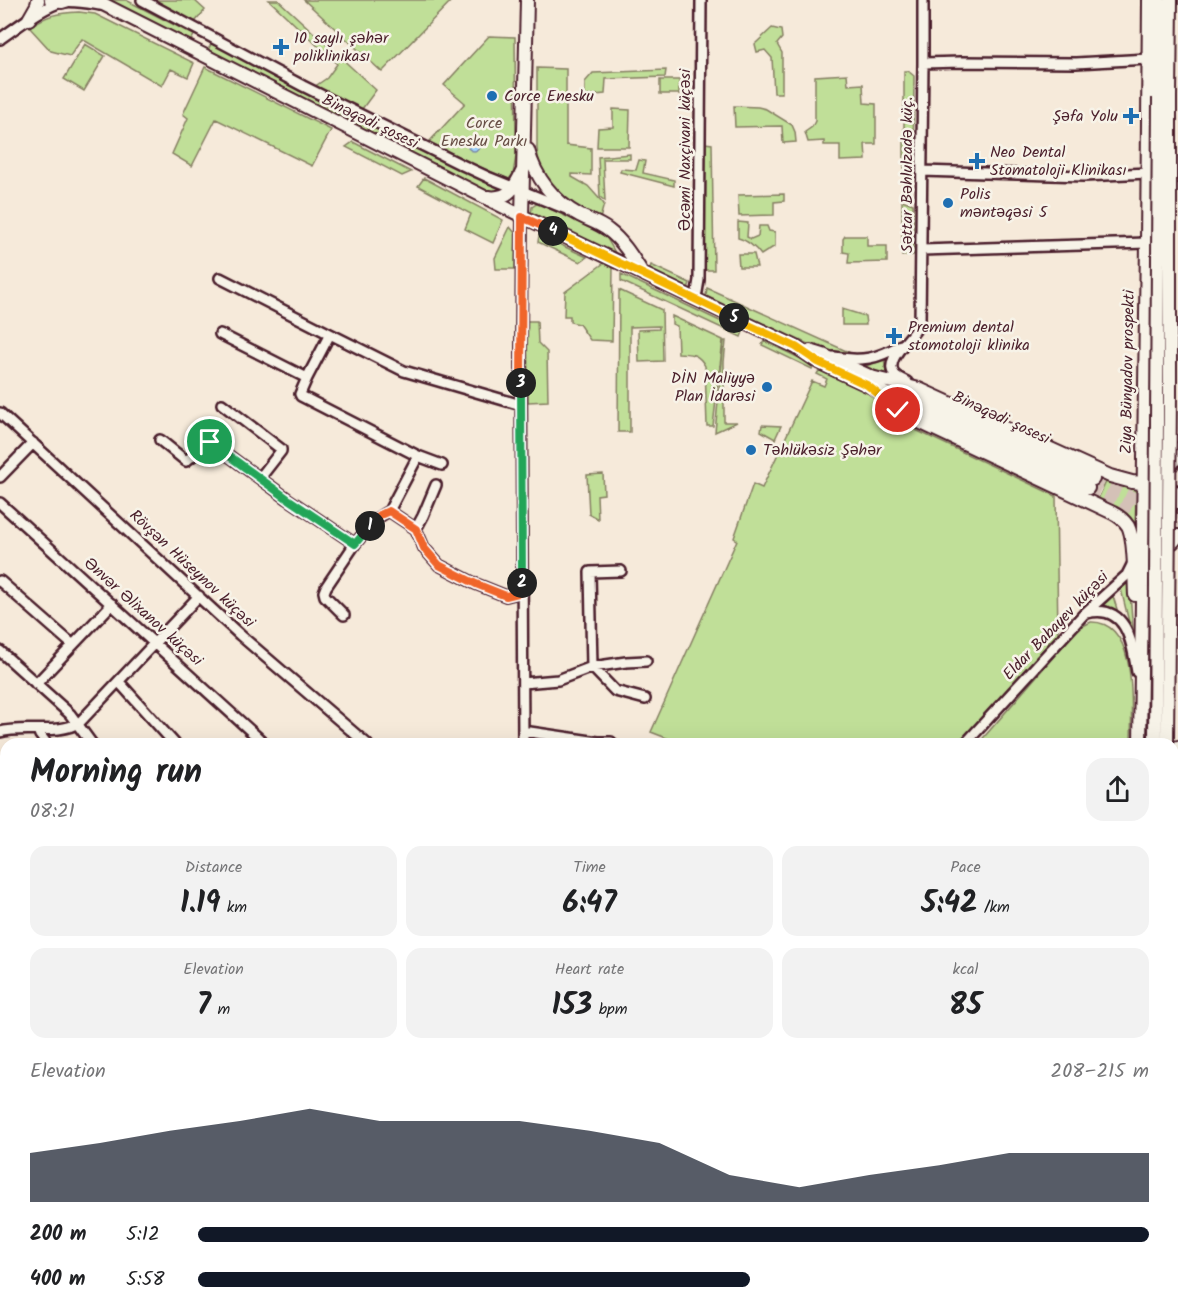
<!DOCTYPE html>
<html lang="en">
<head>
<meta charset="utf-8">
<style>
  body { margin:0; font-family:Kalam,sans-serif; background:#f2f2f2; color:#202124; height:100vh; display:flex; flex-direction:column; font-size:22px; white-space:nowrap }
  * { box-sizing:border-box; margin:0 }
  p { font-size:20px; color:#757577 }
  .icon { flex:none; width:33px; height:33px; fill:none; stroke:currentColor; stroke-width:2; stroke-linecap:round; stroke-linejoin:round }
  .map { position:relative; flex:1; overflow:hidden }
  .sheet { position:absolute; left:0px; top:738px; width:1179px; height:578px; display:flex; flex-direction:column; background:#fff; border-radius:18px 18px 0 0; box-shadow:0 6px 24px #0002 }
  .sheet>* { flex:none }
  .pin { position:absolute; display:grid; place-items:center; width:51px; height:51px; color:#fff; margin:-26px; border:3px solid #fff; border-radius:50%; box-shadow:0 2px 6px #0007 }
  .km { position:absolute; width:30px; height:30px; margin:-15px; border-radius:50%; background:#222; color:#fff; font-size:16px; line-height:30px; text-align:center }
  .round { display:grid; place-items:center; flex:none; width:63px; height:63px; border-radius:18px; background:#f2f2f2 }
  .overview { display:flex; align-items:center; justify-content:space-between; height:102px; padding:0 30px }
  h1 { font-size:33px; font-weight:600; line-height:45px }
  .figures { display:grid; grid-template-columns:repeat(3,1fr); gap:9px; height:102px; padding:6px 30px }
  .figures div { display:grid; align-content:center; border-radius:15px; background:#f2f2f2; text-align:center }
  .figures b { font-size:30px; font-weight:600 }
  .figures small { font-size:16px; font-weight:400 }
  .figures p { font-size:16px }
  .chart { height:168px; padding:12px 30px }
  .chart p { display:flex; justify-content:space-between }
  .chart svg { width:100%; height:108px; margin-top:6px; fill:#111827; opacity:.7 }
  ul { padding:0 30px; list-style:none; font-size:20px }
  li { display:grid; grid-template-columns:96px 72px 1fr; align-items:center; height:45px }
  li i { height:15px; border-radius:8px; background:#111827 }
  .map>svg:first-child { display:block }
  .green { fill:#c0df98; stroke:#857f62; stroke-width:1.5 }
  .water { fill:#9dd1fb; stroke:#7c8aa8; stroke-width:1.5 }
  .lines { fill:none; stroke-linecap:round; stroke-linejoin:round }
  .major-tunnel { stroke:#d4c1b7; stroke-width:12; stroke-dasharray:12 6; stroke-linecap:butt }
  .minor-casing { stroke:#4a1f2b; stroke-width:14 }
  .major-casing { stroke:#4a1f2b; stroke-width:16 }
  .minor { stroke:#f7f3e8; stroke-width:9 }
  .major { stroke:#f7f3e8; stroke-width:12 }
  .major-bridge-casing { stroke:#4a1f2b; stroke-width:16; stroke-linecap:butt }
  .major-bridge { stroke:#f7f3e8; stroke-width:12 }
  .split-1-casing { stroke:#fff; stroke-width:12 }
  .split-2-casing { stroke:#fff; stroke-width:12 }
  .split-3-casing { stroke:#fff; stroke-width:12 }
  .split-4-casing { stroke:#fff; stroke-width:12 }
  .split-5-casing { stroke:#fff; stroke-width:12 }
  .split-6-casing { stroke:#fff; stroke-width:12 }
  .split-1 { stroke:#22a559; stroke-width:8 }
  .split-2 { stroke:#f0652b; stroke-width:8 }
  .split-3 { stroke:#22a559; stroke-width:8 }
  .split-4 { stroke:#f0652b; stroke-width:8 }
  .split-5 { stroke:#f5b400; stroke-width:8 }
  .split-6 { stroke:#f5b400; stroke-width:8 }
  .poi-dot { fill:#1f6fb2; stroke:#f7f3e8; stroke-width:2 }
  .labels { text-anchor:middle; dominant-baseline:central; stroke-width:5; stroke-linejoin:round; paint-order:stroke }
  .poi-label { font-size:16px; fill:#4a1f2b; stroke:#f7f3e8; text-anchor:start }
  .street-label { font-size:16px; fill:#4a1f2b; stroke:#f7f3e8 }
  .park-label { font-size:16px; fill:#684f46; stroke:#f7f3e8 }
</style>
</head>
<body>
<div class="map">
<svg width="1178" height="1315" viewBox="0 0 1178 1315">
  <rect width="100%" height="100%" fill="#f6eada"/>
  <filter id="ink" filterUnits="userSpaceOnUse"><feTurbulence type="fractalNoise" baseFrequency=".0167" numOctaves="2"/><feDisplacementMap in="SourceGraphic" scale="12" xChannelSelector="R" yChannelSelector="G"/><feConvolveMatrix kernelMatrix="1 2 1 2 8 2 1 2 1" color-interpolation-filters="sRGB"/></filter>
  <g filter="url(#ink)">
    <!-- green -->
    <path class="green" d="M109,0H126L194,35L191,41Z
      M154,0H194L205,10L195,22Z
      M269,0H278L376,90L356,117L502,190L494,194L352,125L208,50L212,42L308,91L327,78L337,64Z
      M304,0H452L382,72Z
      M79,12L95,14L194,63L188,77L171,69L162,86L82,39L70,56L51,51L29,27C48,15 56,13 79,12Z
      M772,28L781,30L782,38L777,44L782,53V93H774L772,58L765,50L757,52L755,44Z
      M489,36L515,37L516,156L513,174L509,179L475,165L429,142L465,103L444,85Z
      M85,44L105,56L84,91L64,79Z
      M205,67L331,130L312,166L216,119L192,166L172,154L188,118L183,114Z
      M537,68L566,69V145L591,148V175L572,174V177L588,186L604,204L600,219C566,204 540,188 537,148Z
      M666,70L665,77L606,79L605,94L585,96V82L593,73Z
      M904,71H908L914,76L913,168H904Z
      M847,74L848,85L863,84L864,103L876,104V144H865L866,160L840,161V145H824V141L808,142L805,132L812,127L815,121V76Z
      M660,80H679V94H660Z
      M734,106L758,107L766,109L792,125L795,132L796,142L783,143L782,126L735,127Z
      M613,109L630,110L629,147H597L598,128L613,127Z
      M353,142L411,172L402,176L346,147Z
      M705,143L712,144L714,270H704Z
      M630,154V159H603L605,201L600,197L598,157Z
      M639,160L645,161L643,173L674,180V186L620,172L621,169L636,170Z
      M424,178L503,220L493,243L465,229L471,214L418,186Z
      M784,194V201L774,202V215L739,216L738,195Z
      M902,200L913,204V255L902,256Z
      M538,203L605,235L617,256L531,214L532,207Z
      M738,222L748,223L747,237L751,239L758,236L759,226H767L769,231L775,232V246L761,255C756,248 747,240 738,238Z
      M510,227L516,234L515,269H496L495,258Z
      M539,235L587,257L580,262L538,242Z
      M845,236H867V246H887V262L848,263L849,253L843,252V239Z
      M738,254H754L757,267H739Z
      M604,263L613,267L612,341L590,340L579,324L570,322V316H564L565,292Z
      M651,265L690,283L688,289L649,271Z
      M621,274L743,332L741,337L621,281Z
      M707,288L853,354L833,353L810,345L708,298L706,296Z
      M619,290L662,310L663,361L639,362L638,330L659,329V326L630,327V432H618Z
      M842,309L865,316L866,325H842Z
      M672,316L723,340L713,426H707L705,366C698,353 691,354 678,353L677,326L672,324Z
      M527,321H537L538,343L547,352L548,401L528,402Z
      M724,341H726L724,362V422H737L715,432Z
      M764,341L814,365L812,369L762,345Z
      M885,360C884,367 886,371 890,377L865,366Z
      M822,370L863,389L905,425L1056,496L1058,637L958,744H682L651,732L737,540L734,538L753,484L762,488L812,381L824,386L827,379L817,374L819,371Z
      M762,425L781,426L775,439L761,431Z
      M603,474L604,494L597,495L598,519L589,514L587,475Z
      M1107,480L1133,488L1136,492L1135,527L1120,511L1098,499Z
      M1129,582L1134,643L1121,589Z
      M1113,596L1120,619L1094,610L1099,604Z
      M1091,622C1140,621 1131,712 1131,744H978L1075,632L1083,626Z
      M6,988V1230L0,1223V990Z
      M199,1310H241L246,1315H216L213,1313L211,1315H205Z"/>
    <!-- water -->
    <path class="water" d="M467 144a7 7 0 1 1 14 0a7 7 0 1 1-14 0Z"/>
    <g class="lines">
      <!-- major-tunnel -->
      <path class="major-tunnel" d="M1093,479L1178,519
        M1088,488L1178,529
        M1158,1310V1315
        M1169,1310V1315"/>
      <!-- minor casing -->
      <g class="minor-casing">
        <path id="minor" d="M142,0L303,86L460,164L490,178L564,208
          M0,39C15,28 44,6 62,2C74,0 88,3 100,5
          M923,63L961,62L1076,63L1148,59
          M922,171L1084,176L1148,173
          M522,217L521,349L523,744
          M922,250L1147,243
          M220,278L330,334L404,371L521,405
          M694,299L697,292L699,280L701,0
          M220,334L307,378
          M330,334L307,378L300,394L301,396L418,456L442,465
          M834,357C862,362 877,359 901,345
          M907,382C903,380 898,378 895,375C881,359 916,336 920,322L923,63V0
          M222,404L281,449V451L260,478
          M0,413L240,635L367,744
          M160,440L186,461L210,442L288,499L355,544C366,531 374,518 389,511L416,529L424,548L439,565L476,584L506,596L522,592
          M0,477L33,443
          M0,503L265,744
          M389,511L418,456
          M416,529L423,516L436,485
          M621,571L590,572L592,667L615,691L645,699
          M0,581L73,645
          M1087,613C1127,603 1132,643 1137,672
          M344,615L325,596L324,592L326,587L355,544
          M0,651L70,714L92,744
          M119,682L175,744
          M523,683L558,680L592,667L626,662L646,661
          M36,684L112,604
          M38,730L40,735L47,744
          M523,731L598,742H611
          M0,732C25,725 58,736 80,722L199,596
          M965,744L1084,614L1127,575L1134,561
          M0,848L6,854
          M0,980L6,978
          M381,1310L386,1315
          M482,1310L487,1315
          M587,1310V1315
          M685,1310L687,1315
          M757,1310L759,1315
          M789,1310L791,1315
          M825,1310L826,1315
          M1080,1310L1084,1315
          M133,1315L139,1310
          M338,1315L343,1310
          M871,1315L874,1310
          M901,1315L904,1310
          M930,1315L933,1310
          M956,1315L959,1310
          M988,1315L991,1310
          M1025,1315L1028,1310
          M1060,1315L1063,1310
          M1127,1315L1128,1310"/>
      </g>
      <!-- major casing -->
      <g class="major-casing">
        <path id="major" d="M51,0L62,2L68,0
          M95,0L524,217L796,347L818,362L1088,488
          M29,19L37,5L38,0
          M1170,97L1171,0
          M1159,98V0
          M528,150C535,177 554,202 579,215C588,220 599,223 608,230C623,241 633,258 643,274
          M488,197C509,200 515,187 523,170
          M522,217L527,0
          M810,351L823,355L876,379
          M871,377L919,389L1110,476L1132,482L1169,486L1174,491L1178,502
          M898,389L1093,479
          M884,399L905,414L913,419L1113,513C1119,516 1124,520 1128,526C1135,539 1134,578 1135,595
          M1165,468L1171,466L1177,455L1178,449
          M1159,542L1172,543L1178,536
          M1140,744L1147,243L1149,0
          M1173,790L1178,747
          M1138,1310L1141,1315"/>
      </g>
      <!-- minor -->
      <use href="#minor" class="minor"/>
      <!-- major -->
      <use href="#major" class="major"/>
      <!-- major-bridge casing -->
      <g class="major-bridge-casing">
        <path id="major-bridge" d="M1155,744L1159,98
          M1167,744L1170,396V97"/>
      </g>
      <!-- major-bridge -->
      <use href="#major-bridge" class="major-bridge"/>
    </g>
  </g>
  <g class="lines" filter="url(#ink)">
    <!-- split-1 casing -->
    <g class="split-1-casing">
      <path id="split-1" d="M210,442L288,499L355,544L370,526"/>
    </g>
    <!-- split-2 casing -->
    <g class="split-2-casing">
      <path id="split-2" d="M370,526L380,515L389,511L416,529L424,548L439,565L476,584L506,596L522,592V583"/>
    </g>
    <!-- split-3 casing -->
    <g class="split-3-casing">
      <path id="split-3" d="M521,383L522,583"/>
    </g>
    <!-- split-4 casing -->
    <g class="split-4-casing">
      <path id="split-4" d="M521,383L522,217L553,231"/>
    </g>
    <!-- split-5 casing -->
    <g class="split-5-casing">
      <path id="split-5" d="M553,231L734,318"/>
    </g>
    <!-- split-6 casing -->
    <g class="split-6-casing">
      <path id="split-6" d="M734,318L796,347L818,362L867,385L898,410"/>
    </g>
    <!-- split-1 -->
    <use href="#split-1" class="split-1"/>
    <!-- split-2 -->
    <use href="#split-2" class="split-2"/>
    <!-- split-3 -->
    <use href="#split-3" class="split-3"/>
    <!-- split-4 -->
    <use href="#split-4" class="split-4"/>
    <!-- split-5 -->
    <use href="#split-5" class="split-5"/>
    <!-- split-6 -->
    <use href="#split-6" class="split-6"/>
  </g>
  <!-- markers -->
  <g class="poi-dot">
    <path d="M278 38h6v6h6v6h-6v6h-6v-6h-6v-6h6z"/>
    <circle cx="492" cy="96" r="6"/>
    <path d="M1128 107h6v6h6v6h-6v6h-6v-6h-6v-6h6z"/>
    <path d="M974 152h6v6h6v6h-6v6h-6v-6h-6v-6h6z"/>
    <circle cx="948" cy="203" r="6"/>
    <path d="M891 327h6v6h6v6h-6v6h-6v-6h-6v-6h6z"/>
    <circle cx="767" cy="387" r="6"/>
    <circle cx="751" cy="450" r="6"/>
  </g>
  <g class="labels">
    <!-- poi labels -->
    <g class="poi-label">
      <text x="294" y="38">10 saylı şəhər<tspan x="294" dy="18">poliklinikası</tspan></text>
      <text x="504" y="96">Corce Enesku</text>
      <text x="1118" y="116" text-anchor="end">Şəfa Yolu</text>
      <text x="990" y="152">Neo Dental<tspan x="990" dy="18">Stomatoloji Klinikası</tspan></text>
      <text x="960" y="194">Polis<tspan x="960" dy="18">məntəqəsi 5</tspan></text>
      <text x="908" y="327">Premium dental<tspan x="908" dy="18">stomotoloji klinika</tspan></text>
      <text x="755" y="378" text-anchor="end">DİN Maliyyə<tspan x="755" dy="18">Plan İdarəsi</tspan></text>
      <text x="763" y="450">Təhlükəsiz Şəhər</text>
    </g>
    <!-- street labels -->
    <g class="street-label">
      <text transform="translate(370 122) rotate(26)">Binəqədi şosesi</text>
      <text transform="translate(685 150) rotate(-90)">Əcəmi Naxçivani küçəsi</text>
      <text transform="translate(907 175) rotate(-90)">Səttar Bəhlulzadə küç.</text>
      <text transform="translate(1128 372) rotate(-89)">Ziya Bünyadov prospekti</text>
      <text transform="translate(1001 418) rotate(25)">Binəqədi şosesi</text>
      <text transform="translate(192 569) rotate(43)">Rövşən Hüseynov küçəsi</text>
      <text transform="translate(143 612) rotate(42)">Ənvər Əlixanov küçəsi</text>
      <text transform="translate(1056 626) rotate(-46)">Eldar Babayev küçəsi</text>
    </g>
    <!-- park labels -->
    <g class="park-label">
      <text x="484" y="123">Corce<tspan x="484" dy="18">Enesku Parkı</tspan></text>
    </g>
  </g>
</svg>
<div class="pin" style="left:210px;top:442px;background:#1e9e55"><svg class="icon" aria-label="arrive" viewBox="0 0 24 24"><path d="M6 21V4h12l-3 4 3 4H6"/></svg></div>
<div class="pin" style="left:898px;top:410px;background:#d93025"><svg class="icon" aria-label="check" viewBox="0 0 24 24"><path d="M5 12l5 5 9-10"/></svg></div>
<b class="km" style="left:370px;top:526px">1</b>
<b class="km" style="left:522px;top:583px">2</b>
<b class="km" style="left:521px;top:383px">3</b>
<b class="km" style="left:553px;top:231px">4</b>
<b class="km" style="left:734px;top:318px">5</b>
<section class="sheet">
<div class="overview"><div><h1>Morning run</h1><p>08:21</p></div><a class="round"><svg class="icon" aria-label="share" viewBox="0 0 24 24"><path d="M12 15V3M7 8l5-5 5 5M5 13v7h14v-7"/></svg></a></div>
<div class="figures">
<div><p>Distance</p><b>1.19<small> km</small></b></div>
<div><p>Time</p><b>6:47</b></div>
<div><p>Pace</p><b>5:42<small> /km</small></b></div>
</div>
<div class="figures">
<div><p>Elevation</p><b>7<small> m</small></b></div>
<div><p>Heart rate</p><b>153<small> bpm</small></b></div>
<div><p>kcal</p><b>85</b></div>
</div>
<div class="chart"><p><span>Elevation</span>208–215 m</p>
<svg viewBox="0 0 160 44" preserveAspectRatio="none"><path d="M0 44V24L10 20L20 15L30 11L40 6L50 11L60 11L70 11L80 15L90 20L100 33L110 38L120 33L130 29L140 24L150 24L160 24V44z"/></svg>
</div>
<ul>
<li><b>200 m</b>5:12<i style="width:100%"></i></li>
<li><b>400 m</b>5:58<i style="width:58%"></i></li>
</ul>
</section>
</div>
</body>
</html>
